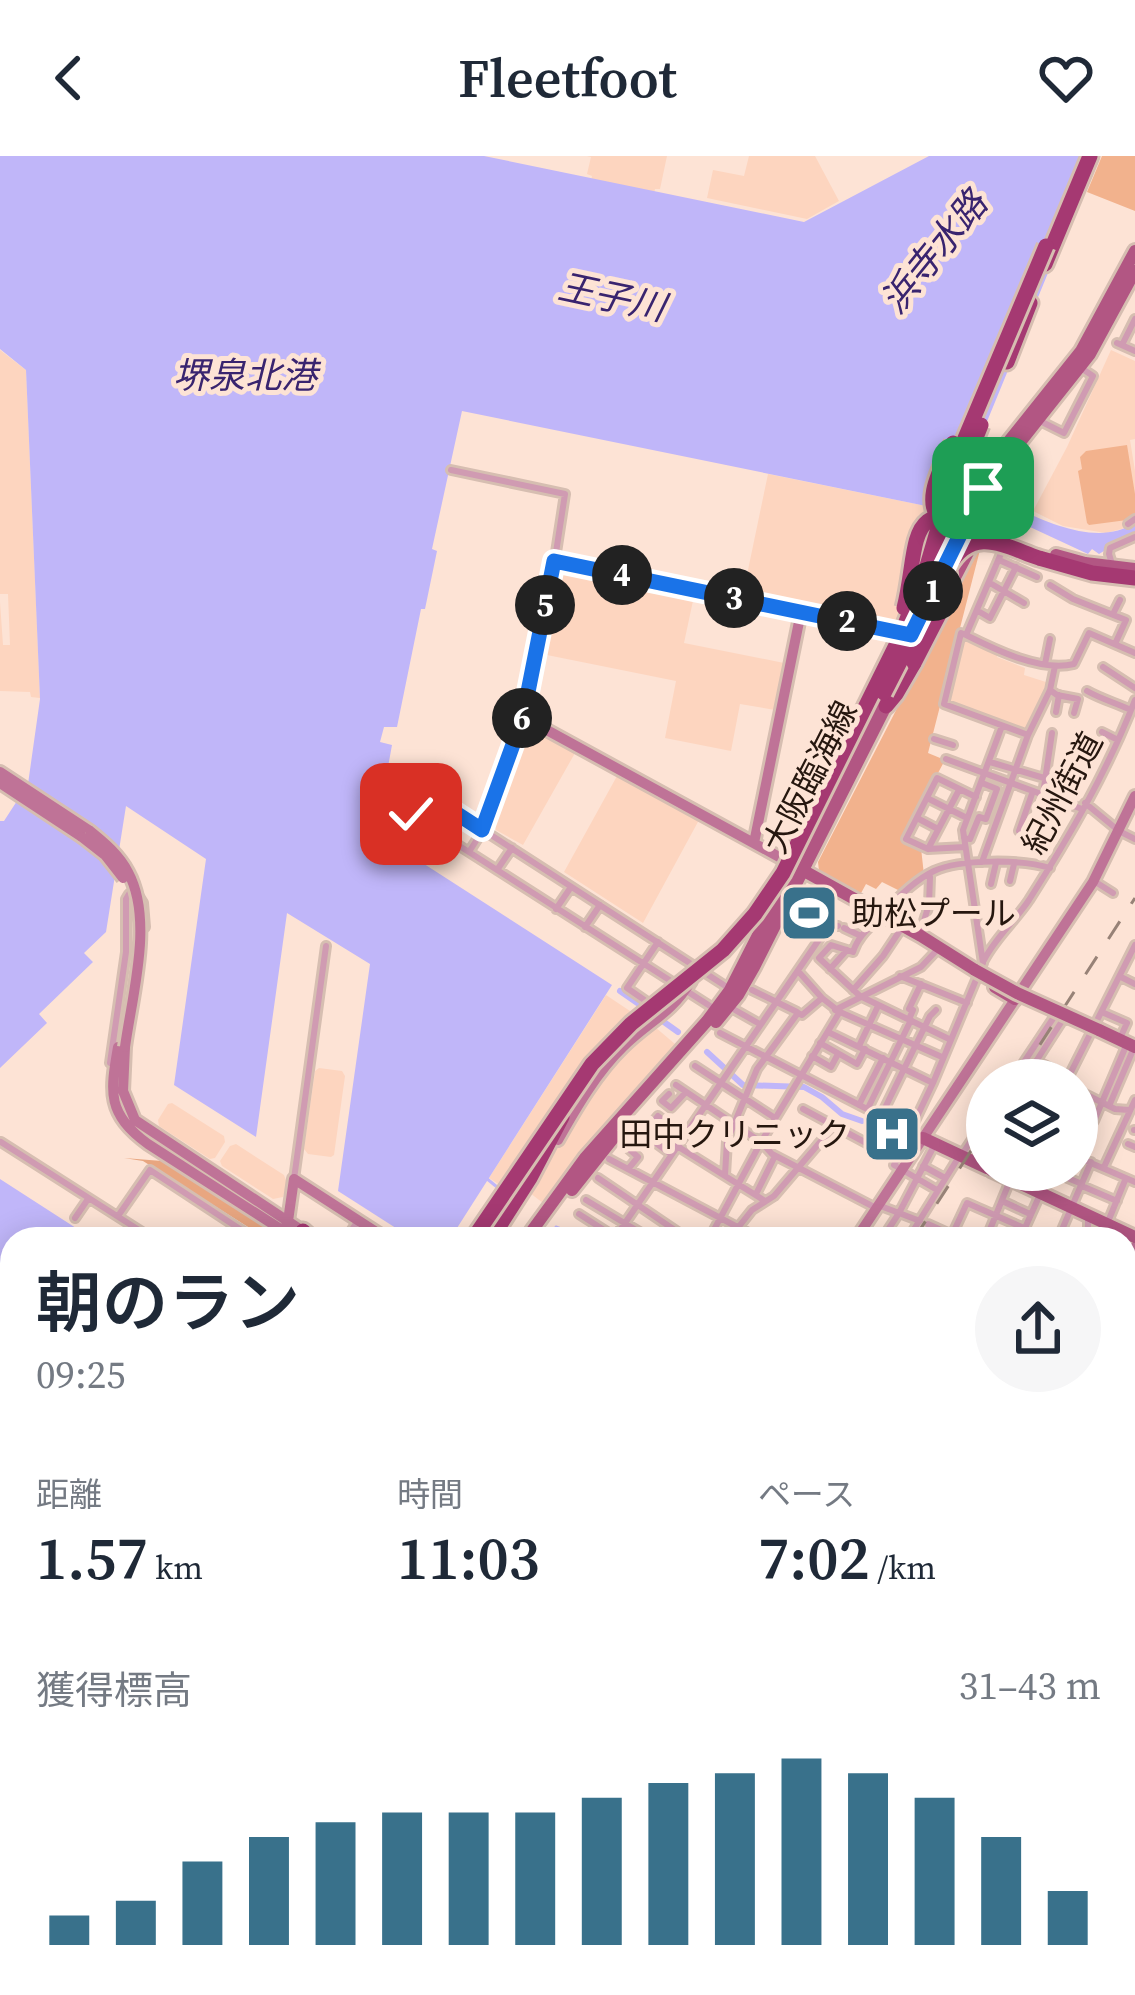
<!DOCTYPE html>
<html lang="ja">
<head>
<meta charset="utf-8">
<style>
  body { margin:0; font-family:"Source Serif 4","Noto Sans JP",serif; background:#f6f6f7; color:#1f2937; height:100vh; display:flex; flex-direction:column; font-size:45px; white-space:nowrap }
  * { box-sizing:border-box; margin:0 }
  p { font-size:39px; color:#747a83 }
  .icon { flex:none; width:66px; height:66px; fill:none; stroke:currentColor; stroke-width:2; stroke-linecap:round; stroke-linejoin:round }
  .map { position:relative; flex:1; overflow:hidden }
  .panel { position:absolute; left:0px; top:1071px; width:1137px; height:768px; display:flex; flex-direction:column; background:#fff; border-radius:36px 36px 0 0; box-shadow:0 6px 30px #0003 }
  .panel>* { flex:none }
  .controls { position:absolute; left:966px; top:903px; display:grid; gap:24px }
  .controls a { display:grid; place-items:center; width:132px; height:132px; border-radius:50%; background:#fff; box-shadow:0 6px 30px #0003; font-size:60px }
  .pin { position:absolute; display:grid; place-items:center; width:102px; height:102px; color:#fff; margin:-51px; border-radius:24px; box-shadow:0 6px 18px #0006 }
  .km { position:absolute; width:60px; height:60px; margin:-30px; border-radius:50%; background:#222; color:#fff; font-size:33px; line-height:60px; text-align:center }
  .round { display:grid; place-items:center; flex:none; width:126px; height:126px; border-radius:63px; background:#f6f6f7 }
  .headline { display:flex; align-items:center; justify-content:space-between; height:204px; padding:0 36px }
  h1 { font-size:66px; font-weight:600; line-height:90px }
  .metrics { display:grid; grid-template-columns:repeat(3,1fr); gap:18px; height:204px; padding:12px 36px }
  .metrics div { display:grid; align-content:center }
  .metrics b { font-size:60px; font-weight:600 }
  .metrics small { font-size:33px; font-weight:400 }
  .metrics p { font-size:33px }
  .chart { height:336px; padding:24px 36px }
  .chart p { display:flex; justify-content:space-between }
  .chart svg { width:100%; height:216px; margin-top:12px; stroke:#39718b; stroke-width:6 }
  header { display:flex; justify-content:space-between; align-items:center; height:156px; padding:0 36px; background:#fff; font-size:54px; font-weight:600 }
  .map>svg:first-child { display:block }
  .built { fill:#fdd5bf }
  .green { fill:#f2b28d }
  .forest { fill:#e8a680 }
  .water { fill:#c0b6f9 }
  .lines { fill:none; stroke-linecap:round; stroke-linejoin:round }
  .stream { stroke:#c0b6f9; stroke-width:3 }
  .canal { stroke:#c0b6f9; stroke-width:6 }
  .street-casing { stroke:#d6beb1; stroke-width:12 }
  .secondary-casing { stroke:#d6beb1; stroke-width:16 }
  .primary-casing { stroke:#d6beb1; stroke-width:18 }
  .highway-casing { stroke:#d6beb1; stroke-width:21 }
  .street { stroke:#d09bb2; stroke-width:6 }
  .secondary { stroke:#bf7397; stroke-width:10 }
  .primary { stroke:#b25683; stroke-width:12 }
  .highway { stroke:#a53972; stroke-width:15 }
  .rail { stroke:#978277; stroke-width:3; stroke-dasharray:21 21; stroke-linecap:butt }
  .secondary-bridge-casing { stroke:#d6beb1; stroke-width:16; stroke-linecap:butt }
  .primary-bridge-casing { stroke:#d6beb1; stroke-width:18; stroke-linecap:butt }
  .highway-bridge-casing { stroke:#d6beb1; stroke-width:21; stroke-linecap:butt }
  .secondary-bridge { stroke:#bf7397; stroke-width:10 }
  .primary-bridge { stroke:#b25683; stroke-width:12 }
  .highway-bridge { stroke:#a53972; stroke-width:15 }
  .route-casing { stroke:#fff; stroke-width:24 }
  .route { stroke:#1a73e8; stroke-width:15 }
  .labels { text-anchor:middle; dominant-baseline:central; stroke-width:10; stroke-linejoin:round; paint-order:stroke }
  .street-label { font-size:33px; fill:#26170f; stroke:#fde3d5 }
  .poi-label { font-size:33px; fill:#26170f; stroke:#fde3d5; text-anchor:start }
  .water-label { font-size:36px; font-style:italic; fill:#39246f; stroke:#fde3d5 }
</style>
</head>
<body>
<header><svg class="icon" aria-label="back" viewBox="0 0 24 24"><path d="M15 5l-7 7 7 7"/></svg>Fleetfoot<svg class="icon" aria-label="heart" viewBox="0 0 24 24"><path d="M12 20l-8-8c-3-5 5-10 8-4 3-6 11-1 8 4z"/></svg></header>
<div class="map">
<svg width="1135" height="1839" viewBox="0 0 1135 1839">
  <rect width="100%" height="100%" fill="#fde3d5"/>
  <!-- built -->
  <path class="built" d="M587,0H667L660,33H655L652,48L656,49L654,60L587,47L592,20L587,18L591,1Z
    M749,0H815L839,45L807,63L707,42L713,14L744,20Z
    M0,194L26,214L40,542L31,541L30,536L0,535V446L3,489H10L8,438H0Z
    M1111,194L1135,205V283L1130,284L1135,315V360L1125,372L1106,377L1063,370L1033,355L1067,291Z
    M768,318L931,351L896,469L743,438Z
    M566,414L694,440L684,487L784,507L775,554L740,548L731,595L665,582L676,525L542,498L558,420Z
    M964,480L998,495L997,501L1025,512L1024,519L1049,527L1026,576L948,547L946,544Z
    M532,573L575,597L523,689L496,674L494,664L524,577Z
    M617,620L699,664L643,767L564,716Z
    M606,839L648,867L613,898L520,1042L489,1022Z
    M655,871L675,888L574,1004L543,1047L530,1037L565,980L604,920L630,889Z
    M319,912L342,915L345,920L334,999L331,1001L308,998L304,993L315,915Z
    M172,947L224,980L225,986L215,1002L210,1003L159,970L158,964L168,948Z
    M236,988L284,1019L287,1027L283,1041L273,1043L222,1010L220,1005L230,990Z
    M0,1438L12,1451V1585L0,1594Z"/>
  <!-- green -->
  <path class="green" d="M1102,0H1135V55L1087,36Z
    M1127,289L1135,338V358L1127,364L1089,369L1087,367L1078,315L1082,313L1080,301L1086,295Z
    M981,390L928,597L945,604L903,682L921,692L924,719L902,736L882,726L876,733L866,728L860,739L819,715L818,706L964,422L977,392Z
    M388,618L421,639L392,683L377,673Z"/>
  <!-- forest -->
  <path class="forest" d="M124,1002L162,1005L264,1070L268,1076L264,1081L143,1005Z"/>
  <!-- water -->
  <path class="water" d="M0,0H484L804,66L929,0H1096L963,324C1008,346 1089,400 1135,366V376L1099,398L1092,393L1088,398L1004,359L1000,365L965,350L931,351L462,255L432,393L437,395L425,453H421L397,571H384L380,586L392,589L376,677L612,829L450,1083H413L338,1035L370,808L287,757L256,981L174,929L206,703L126,650L106,776L84,797L93,806L39,858L47,867L0,912V665H4L28,628L40,543L26,214L0,193Z
    M0,1023L93,1083H12V1132L0,1124Z"/>
  <g class="lines">
    <!-- stream -->
    <path class="stream" d="M486,1022L497,1031
      M556,1071L561,1073
      M565,1075L582,1083
      M925,1827L944,1839"/>
    <!-- canal -->
    <path class="canal" d="M620,835L646,853
      M657,861L678,876
      M707,896L743,929L804,931L822,941L842,958L862,965"/>
    <!-- street casing -->
    <g class="street-casing">
      <path id="street" d="M1117,187L1135,195
        M1122,189L1135,163
        M1040,265L1064,277L1093,220L1081,212
        M451,314L565,338L555,403
        M1128,368L1135,363
        M1003,393L966,479L961,477L944,548L1028,579
        M999,404L1037,421
        M1112,408L1109,398L1110,392L1135,381
        M990,427L1024,447
        M1050,429L1073,443L1126,464L1115,488
        M978,455L990,462L1016,411
        M1113,458L1120,444
        M966,479C996,494 1041,516 1074,508L1089,477L1135,497
        M1045,508L1050,483
        M1103,511L1135,532
        M1050,534L1057,539L1078,543L1074,557
        M1087,535C1101,543 1116,547 1131,554
        M1056,556L1059,539
        M1102,576L1118,584
        M934,583L953,589
        M946,603L1082,653
        M990,606L1044,622
        M390,614L730,833
        M425,637L411,659L710,850
        M1043,638L1052,577
        M927,642L967,662
        M1085,647L1119,675L1135,683
        M917,662L938,673
        M482,673L523,561
        M1019,675L1033,635
        M964,682L970,683L979,661L986,663L997,633L982,627
        M965,691L928,693L906,683L937,622L976,641
        M928,693L959,634
        M469,696L483,674
        M982,706L1028,579L1050,534L1055,510
        M497,714L512,692
        M1010,725L1014,708
        M1094,725L1113,737
        M991,728L996,707
        M556,753L571,731
        M585,771L600,749
        M844,772L861,780
        M921,775L929,748L930,721
        M819,802L831,789L853,796C858,780 870,771 882,759C896,743 915,724 934,715C960,703 1023,703 1050,712
        M819,802L860,840L949,883
        M984,804C996,781 1015,765 1029,744C1069,681 1108,614 1135,544
        M830,813L847,794
        M798,815L822,842
        M900,820L967,847
        M1121,821L1135,828
        M752,834L797,856
        M853,834L883,800L901,773
        M653,850L627,832L658,786
        M735,854L758,867
        M835,854L921,811L937,794
        M1104,857L1127,867L1121,880
        M910,861L913,854L909,853L921,828
        M828,876L933,927
        M720,877L923,982
        M820,887L857,908L865,893
        M859,890L878,850
        M812,900L831,911L838,898
        M1036,905L1069,921
        M110,907L126,796V743L129,738L138,739L143,747L145,771
        M695,910L775,962
        M1012,924L1054,861L1052,857
        M1024,924L1062,865L1066,864
        M1067,924L1135,789
        M676,929L761,986L772,998L876,1052
        M1077,934L1115,953L1129,954
        M669,938L662,945L671,952L686,936
        M859,949L883,902
        M1109,950L1133,894
        M868,952L911,864
        M803,953L898,1004
        M1077,955L1085,938
        M881,960L930,860L936,854
        M1094,965L1126,890
        M638,974L671,998
        M1134,974H1135
        M643,978L658,960L667,967L654,986
        M1,986L153,1083
        M1128,988L1135,991
        M677,990L765,1045
        M629,993L638,1001L629,1012
        M963,997L987,961
        M1077,1001L1135,1026
        M609,1003L760,1083
        M979,1006L987,980
        M923,1010L945,1022
        M1104,1011L1135,944
        M1051,1015L1082,1028
        M725,1019L727,985L757,913L798,857L802,859L822,842L840,856L942,901
        M598,1022L688,1083
        M294,1023L326,790
        M1082,1030L1117,1045
        M937,1034L894,1009L933,927L983,807L963,674L1002,570
        M756,1038L775,1000
        M586,1044L651,1083
        M1002,1045L1030,1058
        M878,1049L920,1065
        M579,1058L615,1081
        M118,1060L150,1014L255,1083
        M75,1062L88,1043
        M1088,1063V1083
        M928,1068L961,1083
        M1107,1068L1126,1022
        M952,1079L967,1047L1024,1072
        M346,1083L357,1066
        M614,1083L829,769L838,770
        M709,1083L761,986L839,857
        M729,1083L752,1054L774,1040L833,971
        M882,1083L899,1057L935,988
        M908,1083L960,999
        M921,1083L930,1069
        M986,1083L1009,1027L1020,1014
        M1020,1083L1051,1014
        M1058,1083L1091,1006
        M1125,1123L1135,1128
        M1125,1165L1135,1168
        M1125,1191L1135,1195
        M1125,1226L1126,1223
        M1125,1259L1135,1237
        M1125,1275L1135,1280
        M1125,1300L1135,1305
        M1125,1316L1135,1321
        M1125,1329L1135,1333
        M1125,1370L1135,1375
        M1125,1415L1135,1393
        M1125,1513L1135,1518
        M1125,1579L1135,1583
        M0,1614L6,1623L12,1618
        M1125,1619L1135,1596
        M1125,1633L1135,1639
        M0,1763L12,1754
        M1125,1793L1135,1797
        M75,1827L74,1834L81,1839
        M104,1827L106,1830
        M115,1827L121,1839
        M230,1827L235,1839
        M250,1827L262,1839
        M469,1827L487,1839
        M523,1827L548,1839
        M538,1827L562,1839
        M577,1827L603,1839
        M699,1827L702,1839
        M1015,1827L1042,1839
        M1063,1827L1085,1839
        M678,1834L681,1827
        M155,1839L159,1827
        M186,1839L216,1827
        M358,1839L364,1827
        M443,1839L450,1827
        M454,1839L456,1827
        M463,1839L466,1827
        M502,1839L507,1827
        M623,1839L629,1827
        M716,1839L721,1827
        M847,1839L854,1827
        M1129,1839L1135,1829"/>
    </g>
    <!-- secondary casing -->
    <g class="secondary-casing">
      <path id="secondary" d="M0,616L90,675
        M0,627L82,681
        M754,687L801,456
        M792,708L523,561L554,405L908,478
        M118,891C110,937 107,958 148,988L296,1083
        M125,891L123,935L135,964L304,1076
        M558,984C576,952 597,916 623,891C649,865 670,859 691,825
        M280,1083L288,1065L294,1023L387,1083
        M856,1083L1093,726L1135,640
        M1125,1113L1135,1091
        M0,1431L12,1444
        M1125,1442L1135,1447
        M1125,1727L1135,1710
        M386,1839L391,1827
        M1064,1839L1069,1827"/>
    </g>
    <!-- primary casing -->
    <g class="primary-casing">
      <path id="primary" d="M981,368L1021,285L1090,198L1135,115
        M1056,399L1085,407L1135,413
        M949,403L1001,295L1081,195L1135,95
        M949,433L973,387
        M797,711L921,780L975,814
        M995,831L1015,843
        M716,866L738,839L754,811L888,546
        M1099,874L1135,891
        M923,982L987,1012
        M991,1014L1135,1081
        M572,1034L615,980
        M526,1083L585,1002L707,865L730,834L886,529
        M0,1601L12,1592
        M0,1612L12,1603
        M783,1827L811,1839"/>
    </g>
    <!-- highway casing -->
    <g class="highway-casing">
      <path id="highway" d="M1045,108L1090,0
        M1007,206L1030,147
        M1039,402L1092,417L1135,422
        M886,550L896,538L914,507
        M303,1075L312,1083
        M491,1083L530,1022L562,961
        M0,1386L12,1375
        M0,1401L12,1390"/>
    </g>
    <!-- street -->
    <use href="#street" class="street"/>
    <!-- secondary -->
    <use href="#secondary" class="secondary"/>
    <!-- primary -->
    <use href="#primary" class="primary"/>
    <!-- highway -->
    <use href="#highway" class="highway"/>
    <!-- rail -->
    <path class="rail" d="M1017,924L1135,742
      M914,1083L987,970
      M458,1839L460,1827"/>
    <!-- secondary-bridge casing -->
    <g class="secondary-bridge-casing">
      <path id="secondary-bridge" d="M90,675C105,687 119,699 128,716C154,764 132,839 125,891
        M82,681L105,699L123,722"/>
    </g>
    <!-- primary-bridge casing -->
    <g class="primary-bridge-casing">
      <path id="primary-bridge" d="M975,814L1017,837L1099,874"/>
    </g>
    <!-- highway-bridge casing -->
    <g class="highway-bridge-casing">
      <path id="highway-bridge" d="M981,269C966,307 951,336 986,367
        M953,287C942,310 917,351 947,369C958,376 974,378 986,382
        M904,452C920,389 902,332 994,376
        M914,507L947,443L949,423L945,387
        M884,537L949,410C973,369 1004,390 1039,402
        M473,1083L592,908L631,868L723,794L755,758L783,717L900,481L924,420L963,287L1046,90"/>
    </g>
    <!-- secondary-bridge -->
    <use href="#secondary-bridge" class="secondary-bridge"/>
    <!-- primary-bridge -->
    <use href="#primary-bridge" class="primary-bridge"/>
    <!-- highway-bridge -->
    <use href="#highway-bridge" class="highway-bridge"/>
  </g>
  <g class="lines">
    <!-- route casing -->
    <g class="route-casing">
      <path id="route" d="M411,658L425,637L482,674L523,561L554,405L911,479L983,332"/>
    </g>
    <!-- route -->
    <use href="#route" class="route"/>
  </g>
  <!-- icons -->
  <defs>
    <g id="stadium-square" transform="scale(3)"><rect x="-9" y="-9" width="18" height="18" rx="4" fill="#39718b" stroke="#fde3d5"/><path d="M0-5a6.5 5 0 1 0 0 10a6.5 5 0 1 0 0-10ZM-3.5-1.8h7v3.6h-7Z" fill="#fff"/></g>
    <g id="hospital-square" transform="scale(3)"><rect x="-9" y="-9" width="18" height="18" rx="4" fill="#39718b" stroke="#fde3d5"/><path d="M-5-5h3v3.5h4V-5h3V5h-3V1.5h-4V5h-3Z" fill="#fff"/></g>
  </defs>
  <g fill-rule="evenodd">
    <use href="#stadium-square" x="809" y="757"/>
    <use href="#hospital-square" x="892" y="978"/>
  </g>
  <g class="labels">
    <!-- street labels -->
    <g class="street-label">
      <text transform="translate(810 621) rotate(-63)">大阪臨海線</text>
      <text transform="translate(1062 637) rotate(-62)">紀州街道</text>
    </g>
    <!-- poi labels -->
    <g class="poi-label">
      <text x="851" y="757">助松プール</text>
      <text x="850" y="978" text-anchor="end">田中クリニック</text>
    </g>
    <!-- water labels -->
    <g class="water-label">
      <text transform="translate(934 96) rotate(-51)">浜寺水路</text>
      <text transform="translate(612 141) rotate(12)">王子川</text>
      <text x="245" y="219">堺泉北港</text>
    </g>
  </g>
</svg>
<div class="controls">
<a><svg class="icon" aria-label="layers" viewBox="0 0 24 24"><path d="M12 4l9 5-9 5-9-5zM3 14l9 5 9-5"/></svg></a>
</div>
<div class="pin" style="left:983px;top:332px;background:#1e9e55"><svg class="icon" aria-label="arrive" viewBox="0 0 24 24"><path d="M6 21V4h12l-3 4 3 4H6"/></svg></div>
<div class="pin" style="left:411px;top:658px;background:#d93025"><svg class="icon" aria-label="check" viewBox="0 0 24 24"><path d="M5 12l5 5 9-10"/></svg></div>
<b class="km" style="left:933px;top:435px">1</b>
<b class="km" style="left:847px;top:465px">2</b>
<b class="km" style="left:734px;top:442px">3</b>
<b class="km" style="left:622px;top:419px">4</b>
<b class="km" style="left:545px;top:449px">5</b>
<b class="km" style="left:522px;top:562px">6</b>
<section class="panel">
<div class="headline"><div><h1>朝のラン</h1><p>09:25</p></div><a class="round"><svg class="icon" aria-label="share" viewBox="0 0 24 24"><path d="M12 15V3M7 8l5-5 5 5M5 13v7h14v-7"/></svg></a></div>
<div class="metrics">
<div><p>距離</p><b>1.57<small> km</small></b></div>
<div><p>時間</p><b>11:03</b></div>
<div><p>ペース</p><b>7:02<small> /km</small></b></div>
</div>
<div class="chart"><p><span>獲得標高</span>31–43 m</p>
<svg viewBox="0 0 160 44" preserveAspectRatio="none"><path d="M5 44V38M15 44V35M25 44V27M35 44V22M45 44V19M55 44V17M65 44V17M75 44V17M85 44V14M95 44V11M105 44V9M115 44V6M125 44V9M135 44V14M145 44V22M155 44V33"/></svg>
</div>
</section>
</div>
</body>
</html>
